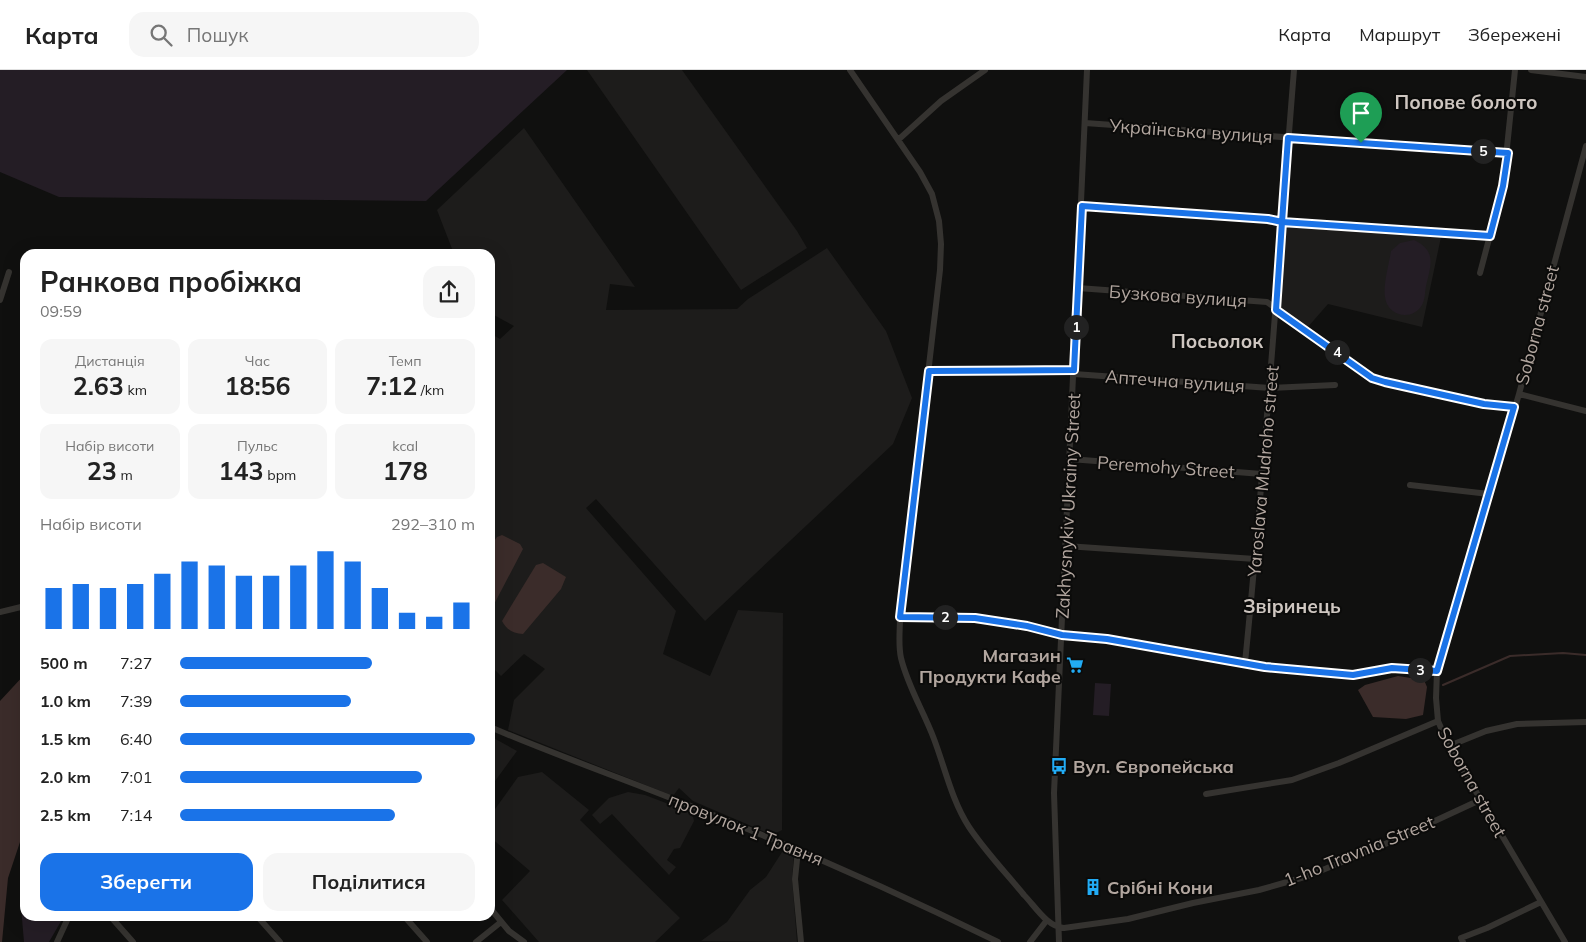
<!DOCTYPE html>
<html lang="uk">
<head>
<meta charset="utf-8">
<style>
  body { margin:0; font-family:Mulish,sans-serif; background:#f6f6f6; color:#222; height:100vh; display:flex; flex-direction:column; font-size:19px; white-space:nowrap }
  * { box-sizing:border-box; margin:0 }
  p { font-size:16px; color:#767676 }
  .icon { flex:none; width:28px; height:28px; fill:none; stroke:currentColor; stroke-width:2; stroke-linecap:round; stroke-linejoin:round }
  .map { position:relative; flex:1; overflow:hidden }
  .drawer { position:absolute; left:20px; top:179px; width:475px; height:672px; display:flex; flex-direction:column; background:#fff; border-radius:15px; box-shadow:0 5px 20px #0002 }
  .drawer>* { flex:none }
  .pin { position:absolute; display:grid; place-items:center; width:42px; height:42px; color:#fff; margin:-51px -21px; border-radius:50% 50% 50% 0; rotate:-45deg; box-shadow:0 0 5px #0007 }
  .pin .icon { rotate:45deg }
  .km { position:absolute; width:25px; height:25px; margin:-12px; border-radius:50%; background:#222; color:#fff; font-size:14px; line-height:25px; text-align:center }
  .round { display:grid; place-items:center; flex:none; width:52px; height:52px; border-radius:15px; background:#f6f6f6 }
  .summary { display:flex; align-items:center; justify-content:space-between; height:85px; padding:0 20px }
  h1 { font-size:28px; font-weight:700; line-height:38px }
  .stats { display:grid; grid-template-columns:repeat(3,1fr); gap:8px; height:85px; padding:5px 20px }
  .stats div { display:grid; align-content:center; border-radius:12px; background:#f6f6f6; text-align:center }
  .stats b { font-size:25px; font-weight:700 }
  .stats small { font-size:14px; font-weight:400 }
  .stats p { font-size:14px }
  .chart { height:140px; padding:10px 20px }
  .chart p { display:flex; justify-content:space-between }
  .chart svg { width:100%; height:90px; margin-top:5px; stroke:#1a73e8; stroke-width:6 }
  .action { display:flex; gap:10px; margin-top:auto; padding:10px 20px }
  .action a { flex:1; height:58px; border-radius:15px; background:#1a73e8; color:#fff; font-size:20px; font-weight:700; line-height:58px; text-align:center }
  .action a+a { background:#f6f6f6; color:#222 }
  ul { padding:0 20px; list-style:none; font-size:16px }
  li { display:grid; grid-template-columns:80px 60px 1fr; align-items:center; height:38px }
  li i { height:12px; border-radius:6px; background:#1a73e8 }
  header { display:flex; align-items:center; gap:30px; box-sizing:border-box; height:70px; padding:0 25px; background:#fff; border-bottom:1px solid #e0e0e0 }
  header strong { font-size:24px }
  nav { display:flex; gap:28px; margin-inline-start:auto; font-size:18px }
  .search { width:350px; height:45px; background:#f6f6f6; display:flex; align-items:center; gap:12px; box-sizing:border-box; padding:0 18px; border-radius:15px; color:#767676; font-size:19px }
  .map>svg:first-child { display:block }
  .built { fill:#1d1c1b }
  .green { fill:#241d25 }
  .water { fill:#3b2c2a }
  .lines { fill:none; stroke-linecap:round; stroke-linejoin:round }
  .stream { stroke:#3b2c2a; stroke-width:2 }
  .minor { stroke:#353330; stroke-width:6 }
  .route-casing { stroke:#fff; stroke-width:10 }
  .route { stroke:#1a73e8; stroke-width:6 }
  .labels { text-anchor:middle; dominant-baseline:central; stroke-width:4; stroke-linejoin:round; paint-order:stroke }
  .street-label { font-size:18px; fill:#b2a69f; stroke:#0b0b0a }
  .poi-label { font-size:18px; font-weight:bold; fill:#b2a69f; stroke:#0b0b0a; text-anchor:start }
  .neighbourhood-label { font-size:19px; font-weight:bold; fill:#cec6c0; stroke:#0b0b0a }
</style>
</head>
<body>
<header>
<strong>Карта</strong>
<div class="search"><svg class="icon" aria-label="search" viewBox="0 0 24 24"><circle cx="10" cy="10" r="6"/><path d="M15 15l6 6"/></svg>Пошук</div>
<nav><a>Карта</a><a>Маршрут</a><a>Збережені</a></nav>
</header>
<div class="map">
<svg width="1586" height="872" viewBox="0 0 1586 872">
  <rect width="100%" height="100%" fill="#10100f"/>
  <!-- built -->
  <path class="built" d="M587,0H682L797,161L807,178L741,220Z
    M524,58L635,217L610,214L606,240L737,239L748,229L827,178L886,261L912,328L893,374L705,551L596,429L586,438L676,541L663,584L710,606L738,540L783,543L782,760L772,765L693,731L679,718L673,726L508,660L514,630L545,599L524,584L501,606L490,595V263L500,269L514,256L490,243V184H454L437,140Z
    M1292,155L1441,167L1422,257L1328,234L1307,258L1280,238L1286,159Z
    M490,666L517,681L490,718Z
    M542,702L589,740L580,750L680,848L655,872H539L502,830L530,801L490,767V746L518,707Z
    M628,722L645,725L692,743L694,751L680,778L674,779L667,790L676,797L669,805L612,744L600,754L592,745L609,728Z
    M784,779L794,784L792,808L797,872L701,871L727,852L750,820L766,807Z"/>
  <!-- green -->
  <path class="green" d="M0,0H567L426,131L59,127L0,102Z
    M1414,170C1437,181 1431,195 1426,216C1425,222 1425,230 1422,235C1412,252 1387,246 1385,227C1383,214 1389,194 1391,181L1400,173Z
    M1095,613L1111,614L1109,646L1093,645Z
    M25,820V846H64L49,872H24L21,837Z"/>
  <!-- water -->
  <path class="water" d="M502,465L520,474L523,479L490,542V477L497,467Z
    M543,493L566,507L561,519L523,564C513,564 506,559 502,551L536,495Z
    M25,604V757L8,808L2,872H0V631Z
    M1398,606L1424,610L1427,617L1423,645L1406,649L1373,647L1358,620L1365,615Z"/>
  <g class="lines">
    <!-- stream -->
    <path class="stream" d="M1443,615L1510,586L1563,583L1586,585"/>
    <!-- minor -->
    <path class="minor" d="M850,0L920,102L932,124L939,151L941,174L940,200L900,547C900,561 898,575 901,588C908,617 924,642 934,669C945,698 952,731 969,757C985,781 1006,803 1024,825C1035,836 1047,857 1064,858L1128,849L1193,833L1259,820L1308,806L1383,775L1480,730
      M1531,0L1586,7
      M1085,53L1508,83
      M898,70L941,31L985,0
      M1081,135L1267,149L1295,153L1490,166
      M1480,203L1503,116L1515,0
      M1078,218L1267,232L1372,308L1385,312L1485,334L1514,337
      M0,230L9,202
      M929,301L1074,299
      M1074,304L1270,318L1335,315
      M1519,324L1586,341
      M1070,389L1262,404
      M1410,415L1489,424
      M1066,476L1255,489
      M0,542L25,536
      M900,547L975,548L1027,556L1062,565L1107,569L1265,597L1353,605L1391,598L1437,601
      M1245,593C1265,395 1278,198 1294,0
      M490,657C562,688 636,713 708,743C806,782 903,825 998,872
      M1449,676L1486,661L1517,654L1586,652
      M1206,724L1292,710L1339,693L1438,651
      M798,780L795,809L801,872
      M490,838L509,861L524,872
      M110,846L133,872
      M257,846L280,872
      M404,846L427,872
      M57,872L69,846
      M476,872L501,852
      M1030,872L1047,850
      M1059,872L1054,723L1087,0
      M1463,872L1461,868L1487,858L1541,832
      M1565,872L1449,676L1438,651L1436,628L1437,601L1519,324L1586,76"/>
  </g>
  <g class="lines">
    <!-- route casing -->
    <g class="route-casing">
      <path id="route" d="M1361,73L1288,68L1282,152L1268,149L1082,136L1074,300L929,301L900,547L975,548L1027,556L1062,565L1107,569L1265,597L1353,605L1392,598L1437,601L1514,337L1484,334L1385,312L1372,308L1276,240L1282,152L1490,166L1503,116L1508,83L1361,73"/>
    </g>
    <!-- route -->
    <use href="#route" class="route"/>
  </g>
  <!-- icons -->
  <defs>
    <g id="supermarket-bare" transform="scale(1.35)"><path d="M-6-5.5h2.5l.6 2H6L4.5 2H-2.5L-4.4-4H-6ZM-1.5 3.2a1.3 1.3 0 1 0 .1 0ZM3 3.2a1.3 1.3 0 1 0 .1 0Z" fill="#22acf5" stroke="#0b0b0a" stroke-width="2.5" paint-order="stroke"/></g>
    <g id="bus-bare" transform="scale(1.35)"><path d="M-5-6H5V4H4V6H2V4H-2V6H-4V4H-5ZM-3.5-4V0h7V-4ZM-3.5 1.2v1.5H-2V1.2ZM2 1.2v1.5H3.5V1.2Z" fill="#22acf5" stroke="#0b0b0a" stroke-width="2.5" paint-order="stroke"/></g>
    <g id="building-bare" transform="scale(1.35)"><path d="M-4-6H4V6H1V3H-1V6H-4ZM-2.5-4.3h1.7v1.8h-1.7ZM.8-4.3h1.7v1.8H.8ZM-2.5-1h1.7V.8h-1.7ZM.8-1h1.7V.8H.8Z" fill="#22acf5" stroke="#0b0b0a" stroke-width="2.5" paint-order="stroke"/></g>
  </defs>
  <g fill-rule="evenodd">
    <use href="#supermarket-bare" x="1075" y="595"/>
    <use href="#bus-bare" x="1059" y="696"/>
    <use href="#building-bare" x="1093" y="817"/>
  </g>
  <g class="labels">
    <!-- street labels -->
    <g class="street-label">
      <text transform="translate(1191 61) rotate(4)">Українська вулиця</text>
      <text transform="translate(1178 226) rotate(4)">Бузкова вулиця</text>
      <text transform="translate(1537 255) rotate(-75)">Soborna street</text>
      <text transform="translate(1175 311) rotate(4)">Аптечна вулиця</text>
      <text transform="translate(1166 397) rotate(4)">Peremohy Street</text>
      <text transform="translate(1263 401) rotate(-85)">Yaroslava Mudroho street</text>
      <text transform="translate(1068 436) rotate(-87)">Zakhysnykiv Ukrainy Street</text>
      <text transform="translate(1472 712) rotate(61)">Soborna street</text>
      <text transform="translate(746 759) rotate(22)">провулок 1 Травня</text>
      <text transform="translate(1359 781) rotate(-22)">1-ho Travnia Street</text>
    </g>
    <!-- poi labels -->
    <g class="poi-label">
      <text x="1061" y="585" text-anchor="end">Магазин<tspan x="1061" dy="21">Продукти Кафе</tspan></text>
      <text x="1073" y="696">Вул. Європейська</text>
      <text x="1107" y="817">Срібні Кони</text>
    </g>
    <!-- neighbourhood labels -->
    <g class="neighbourhood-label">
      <text x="1466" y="32">Попове болото</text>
      <text x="1217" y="271">Посьолок</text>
      <text x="1292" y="536">Звіринець</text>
    </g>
  </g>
</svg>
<div class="pin" style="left:1361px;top:73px;background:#1e9e55"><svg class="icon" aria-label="arrive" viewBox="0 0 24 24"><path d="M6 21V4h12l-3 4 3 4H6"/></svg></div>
<b class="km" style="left:1076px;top:257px">1</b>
<b class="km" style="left:945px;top:547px">2</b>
<b class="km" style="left:1420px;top:600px">3</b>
<b class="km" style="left:1337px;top:282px">4</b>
<b class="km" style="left:1483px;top:81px">5</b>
<section class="drawer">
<div class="summary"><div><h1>Ранкова пробіжка</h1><p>09:59</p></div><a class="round"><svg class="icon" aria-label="share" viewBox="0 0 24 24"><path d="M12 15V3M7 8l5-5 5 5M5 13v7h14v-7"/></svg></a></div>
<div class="stats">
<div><p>Дистанція</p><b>2.63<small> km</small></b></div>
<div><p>Час</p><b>18:56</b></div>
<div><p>Темп</p><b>7:12<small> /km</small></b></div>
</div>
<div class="stats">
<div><p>Набір висоти</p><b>23<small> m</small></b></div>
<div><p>Пульс</p><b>143<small> bpm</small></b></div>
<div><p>kcal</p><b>178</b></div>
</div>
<div class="chart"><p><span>Набір висоти</span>292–310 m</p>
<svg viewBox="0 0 160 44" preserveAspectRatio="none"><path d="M5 44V24M15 44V22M25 44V24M35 44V22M45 44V17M55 44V11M65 44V13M75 44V18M85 44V18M95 44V13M105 44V6M115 44V11M125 44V24M135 44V36M145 44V38M155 44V31"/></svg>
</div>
<ul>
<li><b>500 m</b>7:27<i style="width:65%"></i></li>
<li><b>1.0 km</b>7:39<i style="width:58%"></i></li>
<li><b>1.5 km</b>6:40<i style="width:100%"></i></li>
<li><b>2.0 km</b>7:01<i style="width:82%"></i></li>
<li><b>2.5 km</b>7:14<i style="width:73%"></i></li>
</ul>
<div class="action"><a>Зберегти</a><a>Поділитися</a></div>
</section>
</div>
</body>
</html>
